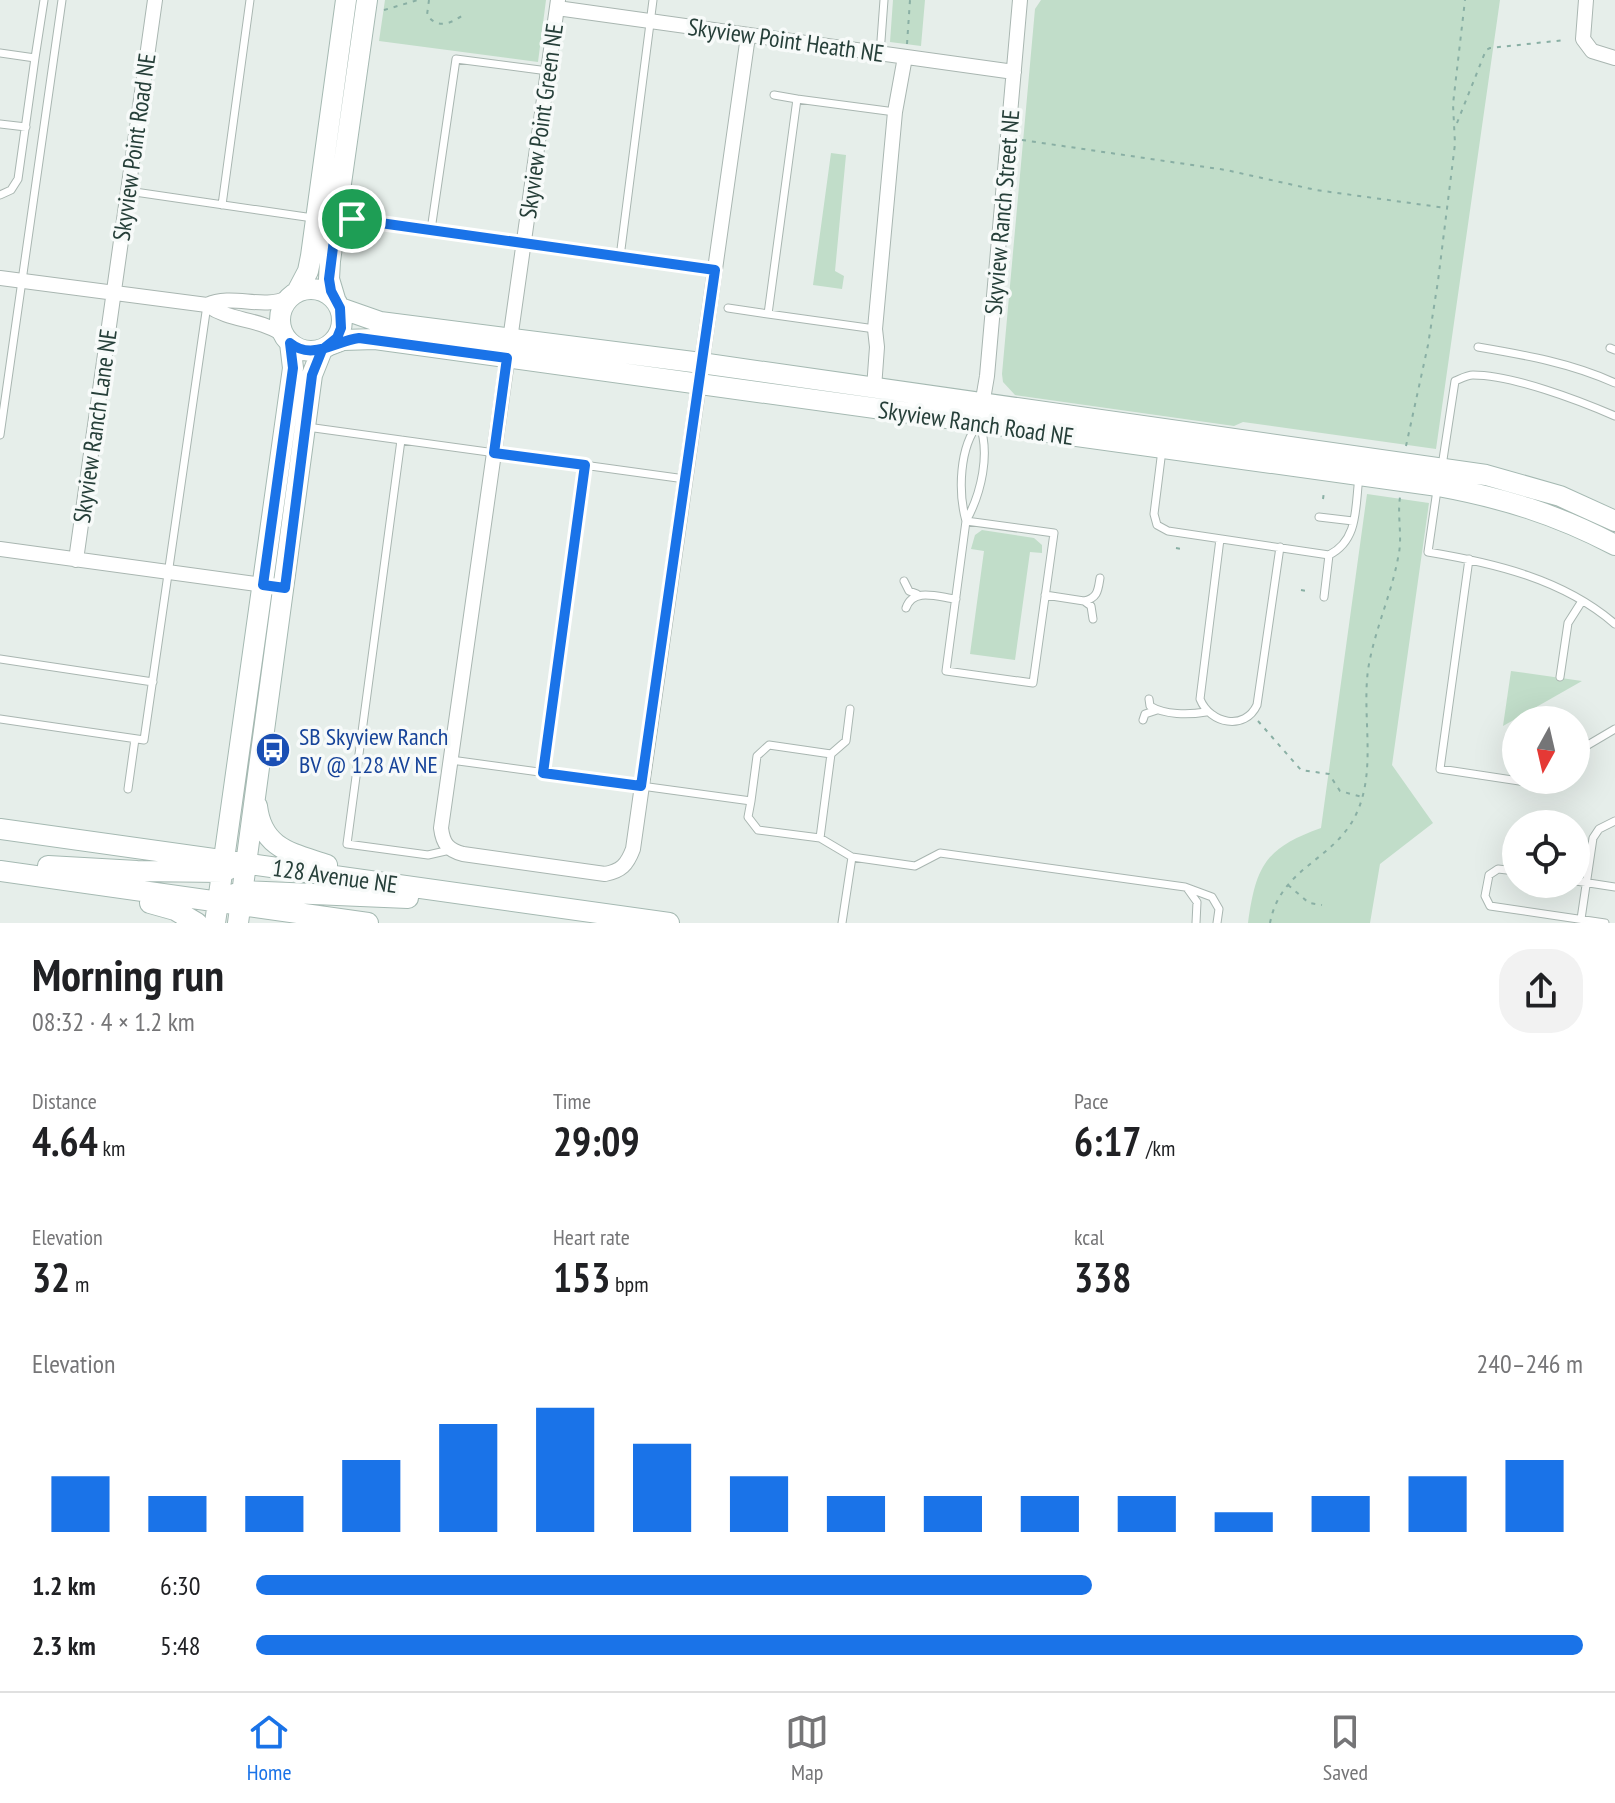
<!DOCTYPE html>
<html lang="en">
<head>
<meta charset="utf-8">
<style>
  body { margin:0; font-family:"PT Sans Narrow",sans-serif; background:#f2f2f2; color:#202124; height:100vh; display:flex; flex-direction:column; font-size:30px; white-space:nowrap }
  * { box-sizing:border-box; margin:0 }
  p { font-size:26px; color:#757577 }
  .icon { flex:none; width:44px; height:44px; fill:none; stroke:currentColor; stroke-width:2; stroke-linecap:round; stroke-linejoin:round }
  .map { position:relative; height:923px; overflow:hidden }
  .side { display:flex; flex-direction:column; background:#fff; flex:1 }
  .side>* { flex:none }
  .needle { width:52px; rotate:188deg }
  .fabs { position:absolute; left:1502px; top:706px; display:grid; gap:16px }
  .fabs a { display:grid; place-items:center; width:88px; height:88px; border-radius:50%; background:#fff; box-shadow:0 8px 32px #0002; font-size:40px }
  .pin { position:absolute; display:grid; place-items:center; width:68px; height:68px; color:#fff; margin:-34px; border:4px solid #fff; border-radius:50%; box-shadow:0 2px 8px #0007 }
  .round { display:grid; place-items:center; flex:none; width:84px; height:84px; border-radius:32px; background:#f2f2f2 }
  .headline { display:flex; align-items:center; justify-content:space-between; height:136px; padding:0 32px }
  h1 { font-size:44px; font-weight:700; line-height:60px }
  .stats { display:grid; grid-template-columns:repeat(3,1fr); gap:12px; height:136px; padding:8px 32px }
  .stats div { display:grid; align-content:center }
  .stats b { font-size:40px; font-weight:700 }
  .stats small { font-size:22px; font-weight:400 }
  .stats p { font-size:22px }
  .chart { height:224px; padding:16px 32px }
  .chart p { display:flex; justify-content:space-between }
  .chart svg { width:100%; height:144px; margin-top:8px; stroke:#1a73e8; stroke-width:6 }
  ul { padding:0 32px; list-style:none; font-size:26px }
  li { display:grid; grid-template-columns:128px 96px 1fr; align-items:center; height:60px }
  li i { height:20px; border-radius:10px; background:#1a73e8 }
  .dock { display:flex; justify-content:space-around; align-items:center; height:112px; border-top:2px solid #e0e0e0; background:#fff; font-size:22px; color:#757577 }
  .dock a { display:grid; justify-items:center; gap:4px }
  .dock .active { color:#1a73e8 }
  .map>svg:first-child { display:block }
  .green { fill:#c1ddc9 }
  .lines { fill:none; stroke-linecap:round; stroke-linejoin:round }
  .lane-casing { stroke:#a9b6b1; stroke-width:9 }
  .street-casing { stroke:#a9b6b1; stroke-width:16 }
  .secondary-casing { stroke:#a5b9b2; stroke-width:22 }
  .path { stroke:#89afa4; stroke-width:2; stroke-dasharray:4 6; stroke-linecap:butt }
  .lane { stroke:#fff; stroke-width:7 }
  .street { stroke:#fff; stroke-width:14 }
  .secondary { stroke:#fff; stroke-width:20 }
  .route-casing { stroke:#fff; stroke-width:16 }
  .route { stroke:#1a73e8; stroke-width:10 }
  .labels { text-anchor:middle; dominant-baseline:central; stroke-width:7; stroke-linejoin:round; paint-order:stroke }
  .street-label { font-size:24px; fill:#263f39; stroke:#f7faf9 }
  .transit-label { font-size:24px; fill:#164399; stroke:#f7faf9; text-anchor:start }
</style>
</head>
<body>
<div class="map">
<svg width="1615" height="923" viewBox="0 0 1615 923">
  <rect width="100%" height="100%" fill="#e6eeea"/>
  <!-- green -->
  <path class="green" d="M385,0H546L538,62L379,41Z
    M893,0H925L921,46L890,42Z
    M1041,0H1500L1436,449L1243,422L1234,426L1015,395L1003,382L1002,374L1035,9Z
    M831,153L846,155L835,271L844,276L842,289L813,285Z
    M1367,494L1429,503L1392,765L1433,823L1380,864L1370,923H1248C1256,866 1265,848 1321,828Z
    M982,530L1034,538L1042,545V553L1030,552L1015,660L970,654L984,551L971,549L975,535Z
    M1511,671L1582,681L1503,726Z"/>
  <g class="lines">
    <!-- lane casing -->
    <g class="lane-casing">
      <path id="lane" d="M0,53L35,58L44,0
        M880,54L884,0
        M774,95L797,99
        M0,124L26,127
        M128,191L313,218
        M0,195L11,190L18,179L35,58
        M222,205L250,0
        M337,216L715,270
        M431,230L456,59L548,71
        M620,257L653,0
        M728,308L768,314
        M875,329L768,314L797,99L895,112
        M1478,347C1525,355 1571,363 1615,383
        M1610,348L1615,350
        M979,423C991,453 981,494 966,521C958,492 959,447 979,423Z
        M307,427L685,479
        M0,435L62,0
        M401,440L347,844L428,855L450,850
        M1162,450L1154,514L1157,525L1168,531L1329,555C1359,540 1355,507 1359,477
        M1442,466L1455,381C1460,379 1467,375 1473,375C1512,375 1578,400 1615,416
        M1437,490L1428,552C1494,563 1563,579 1615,624
        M1319,517L1353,521
        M966,521L1054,533L1033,683L946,671Z
        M1220,539L1200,699C1210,724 1245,731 1257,705L1280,547
        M1469,559L1440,769L1526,782L1529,780
        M904,581L909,591L917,594
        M1045,595L1084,601L1091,606L1093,619
        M1324,597L1329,555
        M1084,601C1098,598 1098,590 1100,578
        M906,608C913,587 938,597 956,599
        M0,659L153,682
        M1560,677L1568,623L1582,601
        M1149,699L1150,706C1165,715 1188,715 1206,712
        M0,719L144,740L207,305
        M1143,720L1145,714L1157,710
        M1576,752L1615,729
        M451,760L751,801L748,817L758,830L820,838L852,857L915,866L940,853L1185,887L1212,897L1219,909L1217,923
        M543,773L585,465
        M128,789L135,739
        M751,801L757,756L769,745L831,754
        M820,838L831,754L846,741L850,709
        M1516,871L1498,869L1489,875L1485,896L1490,906L1605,923
        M1576,881L1615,887
        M1187,888L1197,902L1196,923
        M1581,919L1593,838L1599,829L1615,821
        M842,923L852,857"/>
    </g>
    <!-- street casing -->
    <g class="street-casing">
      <path id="street" d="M558,0L441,828C443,844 448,850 463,854L605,874C621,871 627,865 633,849L748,36
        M1586,0L1583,39L1592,51L1615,58
        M557,8L1014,72
        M0,278L207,305C231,322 255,317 283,334
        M207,305C233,293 261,310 288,298
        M874,388L877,347L875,329L895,112L905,57
        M981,411L987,376L1020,0
        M0,549L285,588
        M76,560L155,0"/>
    </g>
    <!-- secondary casing -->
    <g class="secondary-casing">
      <path id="secondary" d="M280 320a31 31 0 1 1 62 0a31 31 0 1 1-62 0Z
        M297,292L308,271L311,256L346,0
        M335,299L329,279L330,261L367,0
        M340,308L380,322L701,363L1486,475L1560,496L1615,521
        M330,345L343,340L375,339L1438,486C1503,498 1556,514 1615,545
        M257,806C262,849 292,853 327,865
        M0,829L669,923
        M48,866L137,871L223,872L231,868
        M0,871L368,923
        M232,895L242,891L408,898
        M150,903L175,910L197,923
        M215,923L293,368L290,343
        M238,923L312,375L322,350"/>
    </g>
    <!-- path -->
    <path class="path" d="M429,0L427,15C439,31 453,22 466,13
      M384,10L418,0
      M907,44L910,0
      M1457,123L1486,50L1490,48L1565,40
      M1022,140L1226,170L1316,190L1446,208
      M1406,446L1428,345L1438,281L1455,144L1453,104L1465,0
      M1323,499L1324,492
      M1176,548L1182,549
      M1301,590L1307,591
      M1258,721L1301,770L1329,774L1340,791L1362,797
      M1288,885L1309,903L1322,905
      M1270,923C1281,865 1337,861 1358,810C1376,767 1362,716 1368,670C1374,631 1391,596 1398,558C1403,537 1397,518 1400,497"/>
    <!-- lane -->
    <use href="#lane" class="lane"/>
    <!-- street -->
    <use href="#street" class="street"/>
    <!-- secondary -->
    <use href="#secondary" class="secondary"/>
  </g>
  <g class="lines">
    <!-- route casing -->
    <g class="route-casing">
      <path id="route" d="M352,219L337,216L329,279L331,291L340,308L341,328L337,338L322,350L312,375L285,588L263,585L293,368L290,343C312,361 335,341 359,338L507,358L494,453L585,465L543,773L641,786L715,270L352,219"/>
    </g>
    <!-- route -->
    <use href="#route" class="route"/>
  </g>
  <!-- icons -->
  <defs>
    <g id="bus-disc" transform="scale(1.8)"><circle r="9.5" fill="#1a4fb4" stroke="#f7faf9"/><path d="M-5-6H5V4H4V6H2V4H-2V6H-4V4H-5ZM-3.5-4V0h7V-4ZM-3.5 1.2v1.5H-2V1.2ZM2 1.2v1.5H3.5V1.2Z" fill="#fff"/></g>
  </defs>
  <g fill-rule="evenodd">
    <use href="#bus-disc" x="273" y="750"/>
  </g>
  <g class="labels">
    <!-- street labels -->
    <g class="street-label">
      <text transform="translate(786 40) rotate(8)">Skyview Point Heath NE</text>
      <text transform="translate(541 121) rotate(-82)">Skyview Point Green NE</text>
      <text transform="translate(134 147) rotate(-82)">Skyview Point Road NE</text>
      <text transform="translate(1002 212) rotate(-85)">Skyview Ranch Street NE</text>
      <text transform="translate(976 423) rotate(8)">Skyview Ranch Road NE</text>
      <text transform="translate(95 426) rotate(-82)">Skyview Ranch Lane NE</text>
      <text transform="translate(335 876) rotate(8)">128 Avenue NE</text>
    </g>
    <!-- transit labels -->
    <g class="transit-label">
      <text x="299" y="736">SB Skyview Ranch<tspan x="299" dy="28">BV @ 128 AV NE</tspan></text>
    </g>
  </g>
</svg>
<div class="fabs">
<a><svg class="needle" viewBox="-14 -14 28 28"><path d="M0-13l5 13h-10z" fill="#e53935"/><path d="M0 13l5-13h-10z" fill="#757577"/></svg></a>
<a><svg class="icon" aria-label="locate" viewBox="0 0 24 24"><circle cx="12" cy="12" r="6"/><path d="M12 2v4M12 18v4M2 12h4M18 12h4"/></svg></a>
</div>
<div class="pin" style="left:352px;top:219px;background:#1e9e55"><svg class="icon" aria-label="arrive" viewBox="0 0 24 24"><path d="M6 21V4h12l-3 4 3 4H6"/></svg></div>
</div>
<section class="side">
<div class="headline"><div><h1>Morning run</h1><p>08:32 · 4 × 1.2 km</p></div><a class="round"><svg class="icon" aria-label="share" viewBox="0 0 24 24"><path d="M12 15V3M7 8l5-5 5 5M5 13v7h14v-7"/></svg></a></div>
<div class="stats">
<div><p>Distance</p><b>4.64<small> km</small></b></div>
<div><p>Time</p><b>29:09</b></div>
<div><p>Pace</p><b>6:17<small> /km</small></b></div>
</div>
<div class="stats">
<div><p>Elevation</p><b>32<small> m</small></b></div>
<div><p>Heart rate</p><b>153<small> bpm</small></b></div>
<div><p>kcal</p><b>338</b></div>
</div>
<div class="chart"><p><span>Elevation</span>240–246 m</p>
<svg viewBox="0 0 160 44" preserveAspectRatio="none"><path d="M5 44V27M15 44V33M25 44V33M35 44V22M45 44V11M55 44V6M65 44V17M75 44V27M85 44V33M95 44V33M105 44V33M115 44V33M125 44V38M135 44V33M145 44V27M155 44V22"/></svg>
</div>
<ul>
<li><b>1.2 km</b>6:30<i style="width:63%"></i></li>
<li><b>2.3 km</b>5:48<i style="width:100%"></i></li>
</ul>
</section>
<nav class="dock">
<a class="active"><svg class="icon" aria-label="home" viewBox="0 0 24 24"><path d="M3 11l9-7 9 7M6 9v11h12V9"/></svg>Home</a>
<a><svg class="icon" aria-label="map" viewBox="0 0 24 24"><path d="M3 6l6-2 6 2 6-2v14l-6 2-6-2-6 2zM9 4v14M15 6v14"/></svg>Map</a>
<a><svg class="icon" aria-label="saved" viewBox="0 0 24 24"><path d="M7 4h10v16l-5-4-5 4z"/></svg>Saved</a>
</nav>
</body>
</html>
